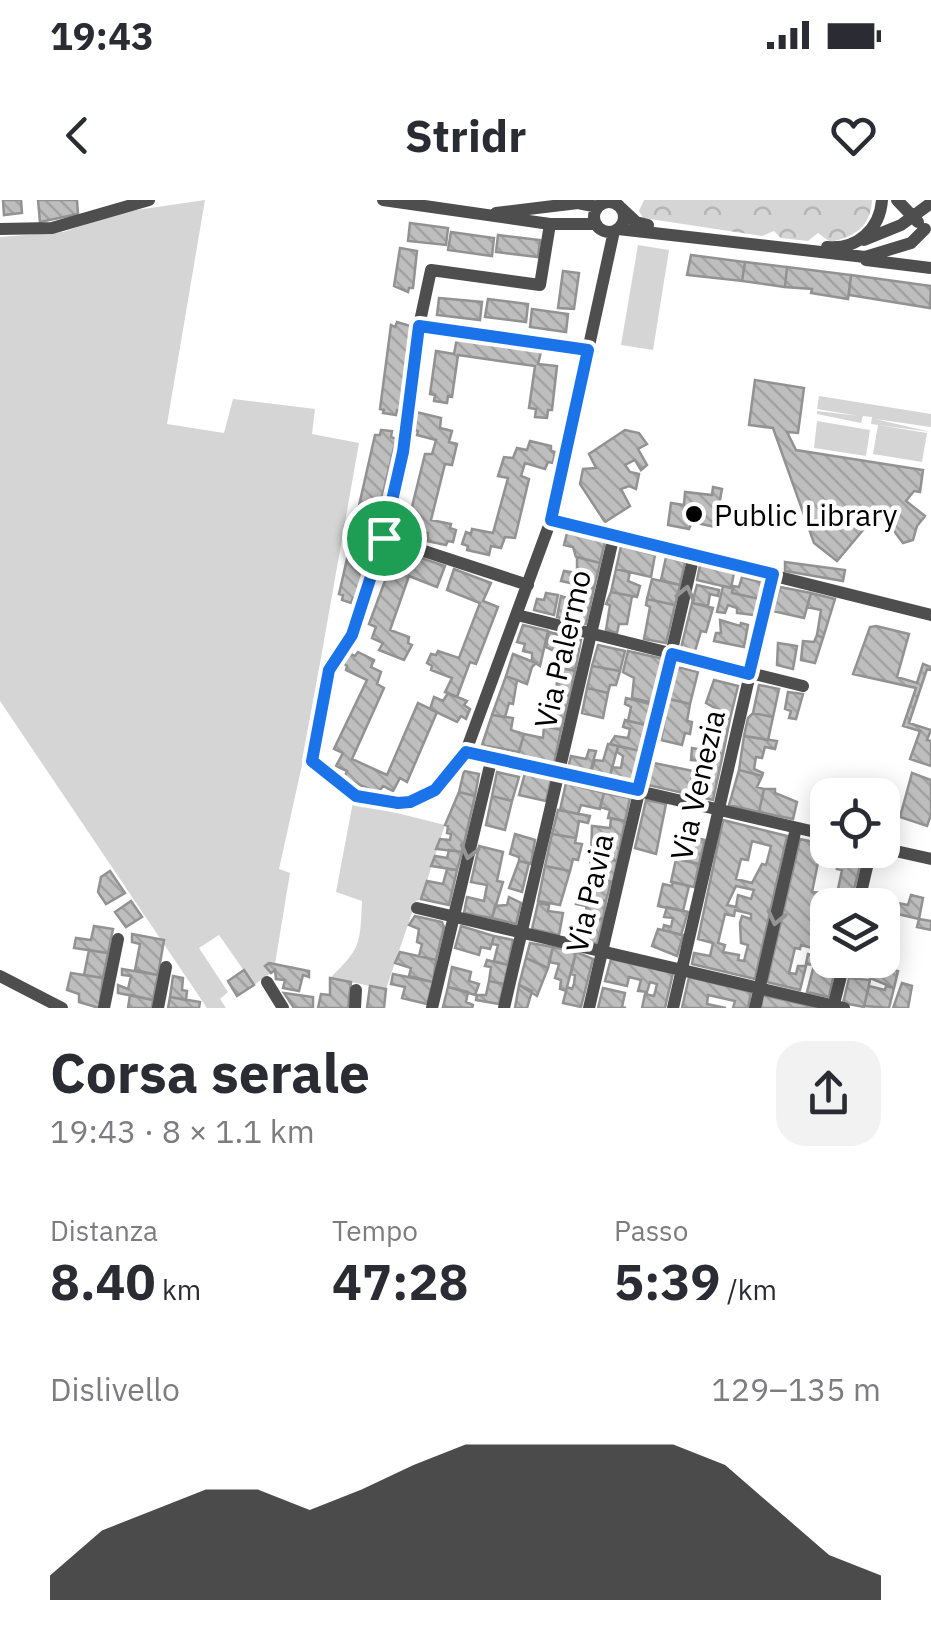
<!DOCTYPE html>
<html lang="it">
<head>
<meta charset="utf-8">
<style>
  body { margin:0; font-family:"IBM Plex Sans",sans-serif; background:#f2f2f3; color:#2b2b33; height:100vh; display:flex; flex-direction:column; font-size:38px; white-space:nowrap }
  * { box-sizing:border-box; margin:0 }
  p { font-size:32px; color:#7c7c81 }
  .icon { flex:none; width:55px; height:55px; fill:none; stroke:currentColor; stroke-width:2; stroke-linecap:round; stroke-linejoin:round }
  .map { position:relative; height:808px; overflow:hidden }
  .panel { display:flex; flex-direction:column; background:#fff; flex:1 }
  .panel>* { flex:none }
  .buttons { position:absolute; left:810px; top:578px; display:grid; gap:20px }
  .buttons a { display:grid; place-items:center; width:90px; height:90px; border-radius:20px; background:#fff; box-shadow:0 5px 25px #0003; font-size:50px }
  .pin { position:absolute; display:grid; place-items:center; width:85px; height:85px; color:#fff; margin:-42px; border:5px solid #fff; border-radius:50%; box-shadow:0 2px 10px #0007 }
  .round { display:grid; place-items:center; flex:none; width:105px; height:105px; border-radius:30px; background:#f2f2f3 }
  .headline { display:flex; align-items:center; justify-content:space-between; height:170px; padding:0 50px }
  h1 { font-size:55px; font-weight:700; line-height:75px }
  .figures { display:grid; grid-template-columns:repeat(3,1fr); gap:15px; height:170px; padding:10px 50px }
  .figures div { display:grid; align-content:center }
  .figures b { font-size:50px; font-weight:700 }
  .figures small { font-size:28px; font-weight:400 }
  .figures p { font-size:28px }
  .chart { height:280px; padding:20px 50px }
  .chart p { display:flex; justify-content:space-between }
  .chart svg { width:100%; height:180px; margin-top:10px; fill:#000; opacity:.7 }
  .status { display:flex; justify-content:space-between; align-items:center; height:70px; padding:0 50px; background:#fff; direction:ltr }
  .status svg { height:28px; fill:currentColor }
  header { display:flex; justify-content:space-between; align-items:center; height:130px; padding:0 50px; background:#fff; font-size:45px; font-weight:700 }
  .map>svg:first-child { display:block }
  .grass { fill:#d5d5d5 }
  .park { fill:url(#park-crowns) }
  .building { fill:url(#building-back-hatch); stroke:#929292; stroke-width:2.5; fill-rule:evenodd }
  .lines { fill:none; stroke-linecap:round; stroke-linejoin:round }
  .street { stroke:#4e4e4e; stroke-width:12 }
  .oneway { stroke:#959595 }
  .route-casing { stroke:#fff; stroke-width:20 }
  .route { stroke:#1a73e8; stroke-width:12 }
  .poi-dot { fill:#000; stroke:#fff; stroke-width:4 }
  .labels { text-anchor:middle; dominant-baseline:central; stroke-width:9; stroke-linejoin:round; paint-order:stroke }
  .poi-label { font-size:30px; fill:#000; stroke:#fff; text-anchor:start }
  .street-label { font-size:30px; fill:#000; stroke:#fff }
</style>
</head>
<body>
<div class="status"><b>19:43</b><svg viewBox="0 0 49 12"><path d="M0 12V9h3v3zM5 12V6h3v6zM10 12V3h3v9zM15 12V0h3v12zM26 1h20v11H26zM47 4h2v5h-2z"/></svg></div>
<header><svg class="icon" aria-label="back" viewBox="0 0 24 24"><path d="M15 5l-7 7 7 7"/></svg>Stridr<svg class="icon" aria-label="heart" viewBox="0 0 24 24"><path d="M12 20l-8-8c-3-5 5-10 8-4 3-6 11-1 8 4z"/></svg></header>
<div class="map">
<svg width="931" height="808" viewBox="0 0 931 808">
  <defs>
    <pattern id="park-crowns" width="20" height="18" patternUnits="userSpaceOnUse" patternTransform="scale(2.5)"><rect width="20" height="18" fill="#d5d5d5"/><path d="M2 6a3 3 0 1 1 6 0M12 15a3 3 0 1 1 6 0" fill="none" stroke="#b5b5b5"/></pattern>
    <pattern id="building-back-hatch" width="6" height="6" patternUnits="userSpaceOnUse" patternTransform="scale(2.5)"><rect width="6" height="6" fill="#bebebe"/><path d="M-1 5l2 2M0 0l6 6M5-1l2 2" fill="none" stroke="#a2a2a2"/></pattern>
  </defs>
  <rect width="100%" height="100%" fill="#fff"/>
  <!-- grass -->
  <path class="grass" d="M205,0L167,224L224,233L233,199L315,209L312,234L359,243L302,565L279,669L290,673L275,764L265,766L271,773L254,785L219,735L199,748L228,792L220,799L226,808H207L0,501V37L63,32L123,12Z
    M638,45L669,50L653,150L621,145Z
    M819,196L931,214V227L875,219L931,232L871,224L872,217L863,216L861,223L817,214V211L859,216L817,209Z
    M817,221L870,230L866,256L814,248Z
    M878,225L927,233L922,262L873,254Z
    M353,602L445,625L421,699L416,701L386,789L330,778C361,748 360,745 362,701L336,692Z"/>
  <!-- park -->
  <path class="park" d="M644,0H872C871,26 855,37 830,42L818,33L808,41L781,38L774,31L762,36L643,18L639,11Z"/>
  <!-- building -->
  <path class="building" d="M3,0H21L22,13L4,15Z
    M38,0H77L78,14L40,22Z
    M410,23L448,28L446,45L408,41Z
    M451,32L494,38L492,56L448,50Z
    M498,35L540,40L538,57L496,52Z
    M400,48L417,51L413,88H409L408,92L394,86Z
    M691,55L745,62L742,81L687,75Z
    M745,62L787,67L785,87L742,81Z
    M787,67L851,75L848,99L811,93L812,89L785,87Z
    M563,71L579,73L574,109L558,108Z
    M851,75L931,86L930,108L849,95Z
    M439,98L482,102L480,120L437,115Z
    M488,99L528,104L526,122L485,117Z
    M532,109L568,114L566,132L530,127Z
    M397,122L413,127L402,211L397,210L396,215L383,213L384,210L380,209L391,125L395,127Z
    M457,138L542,148L538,164L557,166L552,210H548L547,218L535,217L536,209L529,208L535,166L458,155L452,197L448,196L447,203L434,201L435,195L430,194L436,151L454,154Z
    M755,180L804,188L798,233L787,232L796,250L923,270L920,292L914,291L906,301L925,316L917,326L913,340L903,343L885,319L874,317L837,361L814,343L773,228L749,225Z
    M416,212L441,218L440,228L452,231L449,242L457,244L452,265L445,264L431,320L451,324L450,328L456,330L453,342L448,341L446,345L427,341L428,333L416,330L419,316L410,315L425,254H432L436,240L417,235L418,231L411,229Z
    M381,230L392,231L391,237L396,239L358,398H353L351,403L342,400L343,395L339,394L375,235H380Z
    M625,230L639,233L647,244L638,249L647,265L641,270L635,260L625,265L630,272L639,274L636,289L629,286L621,289L630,306L605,322L580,284L583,269L596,268L589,254Z
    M530,241L551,246V251L555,252L553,263L548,262L545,269L525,263L521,276L529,279L515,338L505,337L501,348L491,346L489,355L467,350L468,346L462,344L466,332L471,334L472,329L493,333L508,278L498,276L504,257L513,258L517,248L527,250Z
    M713,287L722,289L715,327L692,322L689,329L668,325L671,303L684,305L685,292L712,295Z
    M567,333L605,341L600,363L576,357L573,347L564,345Z
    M621,346L655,355L651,377L616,369Z
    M415,356L445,366L437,387L409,376L390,430L409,437L408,443L412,445L404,460L379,450L383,443L372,438L376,427L369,424L390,367L407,373Z
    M577,357L600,363L594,388L561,381L564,371L577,373Z
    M666,357L685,362L680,385L661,380Z
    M785,362L845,370L843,381L785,371Z
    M700,365L734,373L731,388L697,380Z
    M454,369L491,383L483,401L498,407L476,464L470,462L457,497L445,492L452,478L431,470L432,466L427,463L431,454L436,455L438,451L459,458L480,403L447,390Z
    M616,369L630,372L628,381L640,386L637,397L611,392Z
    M742,377L764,383L760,399L732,393L733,386L739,387Z
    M652,379L680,385L675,405L647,399Z
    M577,384L594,388L586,424L557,417L561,396L574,400Z
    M697,385L719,390L718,396L710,394L708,406L692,403Z
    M723,386L733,388L732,393L760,399L757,412L753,415L737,413V408L728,405L725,413L717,412Z
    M780,387L811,393L804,418L773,411Z
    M611,392L632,396L627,424H619L617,433L606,430L610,405L606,404Z
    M546,393L558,395L554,415L534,410L537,399L544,400Z
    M811,393L835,399L823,438L817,435L821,410L807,407Z
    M647,399L675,405L666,443L644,439L650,407L646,405Z
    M692,403L713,408L706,432L701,431L695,451L681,448Z
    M720,420L740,426L741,423L748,425L744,447L714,441L716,433H721Z
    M523,425L548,431L540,466L532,461V453L523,451L525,444L517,442Z
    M876,426L909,434L897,477L917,483L923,464L931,467V470L927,469L909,523L931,530L927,540L931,541V566L910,559L920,531L903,526L916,488L853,474L870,427Z
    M549,432L581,440L575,471L552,466L560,454L546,447Z
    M817,435L823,438L815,463L801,460L803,441L814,442Z
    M778,443L797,446L793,469L777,465Z
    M598,445L625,451L620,471L592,466Z
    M628,451L664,459L654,503L632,498L634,478L623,472Z
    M358,452L374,460L371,467L381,472L377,484L384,488L352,559L387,575L418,503L437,512L407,582L400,578L393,591L383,586L378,593L344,578L347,571L336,566L343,553L334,549L367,480L346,470L347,466L343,463L349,453L355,456Z
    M513,454L536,463L532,467L527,484L506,476Z
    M552,466L575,471L570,496L556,492L557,480L551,477Z
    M592,466L620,471L616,485H610L608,493L587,488Z
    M678,467L698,472L690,504L669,499Z
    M506,476L517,480L513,504L509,503L505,517L492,515Z
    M714,480L738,486L730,519L717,516L718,510L706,503Z
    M759,485L779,489L773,517L753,513Z
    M587,488L608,493L603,518L582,513Z
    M550,490L570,496L561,530L542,525Z
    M788,492L803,494L796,519L789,518L791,511L785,509Z
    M448,493L467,501L464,505L470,509L466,519L461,516L457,522L430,509L434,497L443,501Z
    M626,498L650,504L646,525L628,521L631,507L625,504Z
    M669,499L690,504L687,521L692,522L690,534L685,533L682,545L661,540Z
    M753,513L773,517L768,540L744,536L748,518Z
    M492,515L513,518L511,530L524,534L519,552L482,545Z
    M717,516L730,519L723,554L710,551L711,540L706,537L709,522Z
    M625,520L646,525L640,551L610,544L615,536L628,538L630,529L623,527Z
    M544,526L561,530L554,563L518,555L524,534L543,538Z
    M744,536L777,541L775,549L765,547L762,558L756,557L754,569L763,573L762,576L739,570Z
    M608,544L618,546L610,576L591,572L595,560L603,561Z
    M618,546L640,551L633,582L610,576L612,567L621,568L623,556L617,552Z
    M692,548L723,554L713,600L688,594L690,585L698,579L705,580L707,573L706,561L691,560Z
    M589,550L596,551L590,573L568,568L571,556L586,559Z
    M654,563L693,571L688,594L648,585Z
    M739,570L762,576L757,587L764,589L759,612L729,605Z
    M464,571L479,574L475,596L459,592Z
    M497,572L519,577L512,601L492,596Z
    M525,573L551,579L546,601L519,595Z
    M912,573L931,580V615L927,626L900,617Z
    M566,583L604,593L600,609L581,605L578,614L560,610Z
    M764,589H775V593L797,602L793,619L759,612Z
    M459,592L475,596L462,652L436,649L440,639L450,640L451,634L447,633L448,626L445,625Z
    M604,593L630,598L625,621L608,618L610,610L600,607Z
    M492,596L512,601L505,630L486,625Z
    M646,600L666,604L656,654L635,648Z
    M558,610L590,616L588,623L579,621L576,638L552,634Z
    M611,618L625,621L617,661L591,657L592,626L610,628Z
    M723,620L787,636L755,779L692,764L694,753L710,756L713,743L698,739ZM752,641L771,646L766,665L762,664L752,683L736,679L741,659L748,660ZM736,686L754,690L751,699L738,695L736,707L727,705ZM735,710L751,714V719L742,716L740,723L741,743L748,745L744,761L738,760L739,755L723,752L725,745L718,743L725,714L734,716Z
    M515,634L535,640L531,664L519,661V657L510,654Z
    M552,634L576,638L575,643L582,644L578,660L573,659L570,671L545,666Z
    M682,635L705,640L699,664L676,659Z
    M800,639L828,645V650H831L829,660L819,658L812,692L837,694L842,670L837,669L842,650L863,654L850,705L822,701L820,708L826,710L823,722L828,723V760H837L829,797L807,792L814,765L806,764L808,754L825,758L827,752L801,745L800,749L795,748L789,773L796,774L798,766H806L800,790L767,782Z
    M479,646L503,652L497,681L503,682L492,718L464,713L467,697L484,701L487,685L471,682Z
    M449,650L462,652L457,670L431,666L435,656L447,658Z
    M591,657L617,661L613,682L592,678L589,672Z
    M676,659L699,664L694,687L671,682Z
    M519,661L529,663L522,692L509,688Z
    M545,666L570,671L560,705L538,701Z
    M447,669L457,670L449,705L421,699L427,681L443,684Z
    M110,671L125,693L106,704L98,692L101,677Z
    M592,678L611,682L606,701L581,696L584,683L592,684Z
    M673,682L689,686L683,711L658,706L663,684L672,686Z
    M578,695L606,701L603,719L587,716L586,706L576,704Z
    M911,695L923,698L919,719L931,721V730L917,727L919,719L889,712L892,702L908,705Z
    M509,697L521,703L516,724L492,718L495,706L507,705Z
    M131,701L142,717L126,727L115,712Z
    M538,703L549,705L548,711L563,713L559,735L532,729Z
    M667,707L688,712L681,735L663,730L664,725L671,727L673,718L664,717Z
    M415,716L442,722L444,727L436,760L419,756L422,744L417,742L419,729L409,725Z
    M587,716L603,719L597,744L567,737L570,725L583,727Z
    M94,726L113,729L108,753L74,748L76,738L91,740Z
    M461,726L494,736L490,749L481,747L479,755L455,748Z
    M658,729L683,735L677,756L652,746Z
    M132,734L164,740L158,775L135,770L140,744L132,742Z
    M494,736L513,740L508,765L494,761L498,745L492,744Z
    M530,743L553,747L548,768L526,758Z
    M553,747L576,752L566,791L560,789L561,780L555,778L559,764L549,762Z
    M89,750L108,753L103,778L84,775Z
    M400,752L436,760L433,782L409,776L411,768L395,763Z
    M576,752L593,759L581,807L563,803L567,787L572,789L574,784L575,775L571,774Z
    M526,758L548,768L537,796L519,785Z
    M611,759L673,773L665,808H642L645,794L654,796L657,784L650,782L647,792L638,791L641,780L629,777L627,786L605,781Z
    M487,760L508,765L504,784L489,781L491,767L485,766Z
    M269,763L309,771V777L303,775L299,791L283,788L285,780L276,779L275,770L271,773L265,766Z
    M874,764L898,771L894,788L870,778Z
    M452,767L471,772L469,781L479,784L475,795L448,787Z
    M122,769L158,775L153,800L118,793V785L128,789L131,776L122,775Z
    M244,770L254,785L237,796L228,781Z
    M71,773L103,778L99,808L79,802V794L67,790Z
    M393,774L433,782L427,804L402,798L405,787L391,784Z
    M173,776L183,778L182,790L187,791L186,800L170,797Z
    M689,777L751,792L748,808H733L735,801L708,795L707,804L726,808H682Z
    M330,778L351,782L348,808H318L321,794L330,795Z
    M849,778L870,780L864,807L843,803Z
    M489,781L504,784L499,804L476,800L477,795H486Z
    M902,783L912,786L908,808H893Z
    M519,785L532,791L527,808H515Z
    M370,786L386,789L384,808H367Z
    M869,786L885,790L886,786L894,788L889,808L864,806Z
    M448,787L468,792L466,802L473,805L472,808L443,807Z
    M603,788L625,793L622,807L626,808H598Z
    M284,793L313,797V808H294Z
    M130,795L153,800L152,808H128Z
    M763,795L819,808H761Z
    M170,797L200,802L199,808H168Z"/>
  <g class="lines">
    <!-- street -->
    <path class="street" d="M383,0L550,24H596
      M897,0L918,22
      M594 17a15 15 0 1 1 30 0a15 15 0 1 1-30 0Z
      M621,8L636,22L648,25
      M496,13L578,3L598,7
      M550,24L540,85L431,70L419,126L403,253L384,336L352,435L329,470L312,561L356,596L398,603H409L435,589L466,551L551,320L614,31
      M0,29L52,28L149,0
      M618,29L865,57L911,43L925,29
      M864,40L901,25L931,3
      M827,47C857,50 880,29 882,0
      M866,60L931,68
      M419,126L588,150
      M551,320L931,415
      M384,338L528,385
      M517,415L803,486
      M466,551L828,635
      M882,648L931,659
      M858,705L871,650
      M417,708L844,808
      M0,776L62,808
      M267,782L283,808
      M104,808L118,739
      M158,808L166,767
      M355,808L356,790
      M432,808L492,557
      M504,808L614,335
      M589,808L694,355
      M673,808L773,374
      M755,808L796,628
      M833,808L845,760"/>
  </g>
  <!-- one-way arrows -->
  <defs><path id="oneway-chevron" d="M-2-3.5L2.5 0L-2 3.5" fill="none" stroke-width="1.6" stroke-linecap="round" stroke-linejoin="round" transform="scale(2.5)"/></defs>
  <g class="oneway">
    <use href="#oneway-chevron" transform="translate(686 393) rotate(-77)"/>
    <use href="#oneway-chevron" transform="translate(469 652) rotate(104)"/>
    <use href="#oneway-chevron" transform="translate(776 718) rotate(103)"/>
  </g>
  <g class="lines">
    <!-- route casing -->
    <g class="route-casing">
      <path id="route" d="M419,126L588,150L551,320L773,374L749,474L672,454L638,590L466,552L435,590L410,602L398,603L356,596L312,561L329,470L352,435L384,336L403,252Z"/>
    </g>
    <!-- route -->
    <use href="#route" class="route"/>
  </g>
  <!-- markers -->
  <circle class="poi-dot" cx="694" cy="314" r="10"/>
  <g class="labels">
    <!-- poi labels -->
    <g class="poi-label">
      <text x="714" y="314">Public Library</text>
    </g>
    <!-- street labels -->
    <g class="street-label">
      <text transform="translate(562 449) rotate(-77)">Via Palermo</text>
      <text transform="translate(697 585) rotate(-77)">Via Venezia</text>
      <text transform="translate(589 693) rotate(-77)">Via Pavia</text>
    </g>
  </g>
</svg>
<div class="buttons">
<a><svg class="icon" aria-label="locate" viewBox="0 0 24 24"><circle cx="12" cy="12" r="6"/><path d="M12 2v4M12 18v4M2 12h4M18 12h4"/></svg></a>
<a><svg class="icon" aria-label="layers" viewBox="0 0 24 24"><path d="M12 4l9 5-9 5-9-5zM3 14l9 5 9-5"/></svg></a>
</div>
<div class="pin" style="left:384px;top:338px;background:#1e9e55"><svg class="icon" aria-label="arrive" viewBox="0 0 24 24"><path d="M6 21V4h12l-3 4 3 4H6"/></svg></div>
</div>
<section class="panel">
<div class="headline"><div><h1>Corsa serale</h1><p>19:43 · 8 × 1.1 km</p></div><a class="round"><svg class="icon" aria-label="share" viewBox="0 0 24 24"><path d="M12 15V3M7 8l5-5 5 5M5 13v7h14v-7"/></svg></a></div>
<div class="figures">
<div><p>Distanza</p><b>8.40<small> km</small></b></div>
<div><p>Tempo</p><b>47:28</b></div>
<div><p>Passo</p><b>5:39<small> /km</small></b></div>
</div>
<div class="chart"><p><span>Dislivello</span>129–135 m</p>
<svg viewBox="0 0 160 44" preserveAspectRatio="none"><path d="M0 44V38L10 27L20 22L30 17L40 17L50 22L60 17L70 11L80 6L90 6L100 6L110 6L120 6L130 11L140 22L150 33L160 38V44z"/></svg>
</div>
</section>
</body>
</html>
